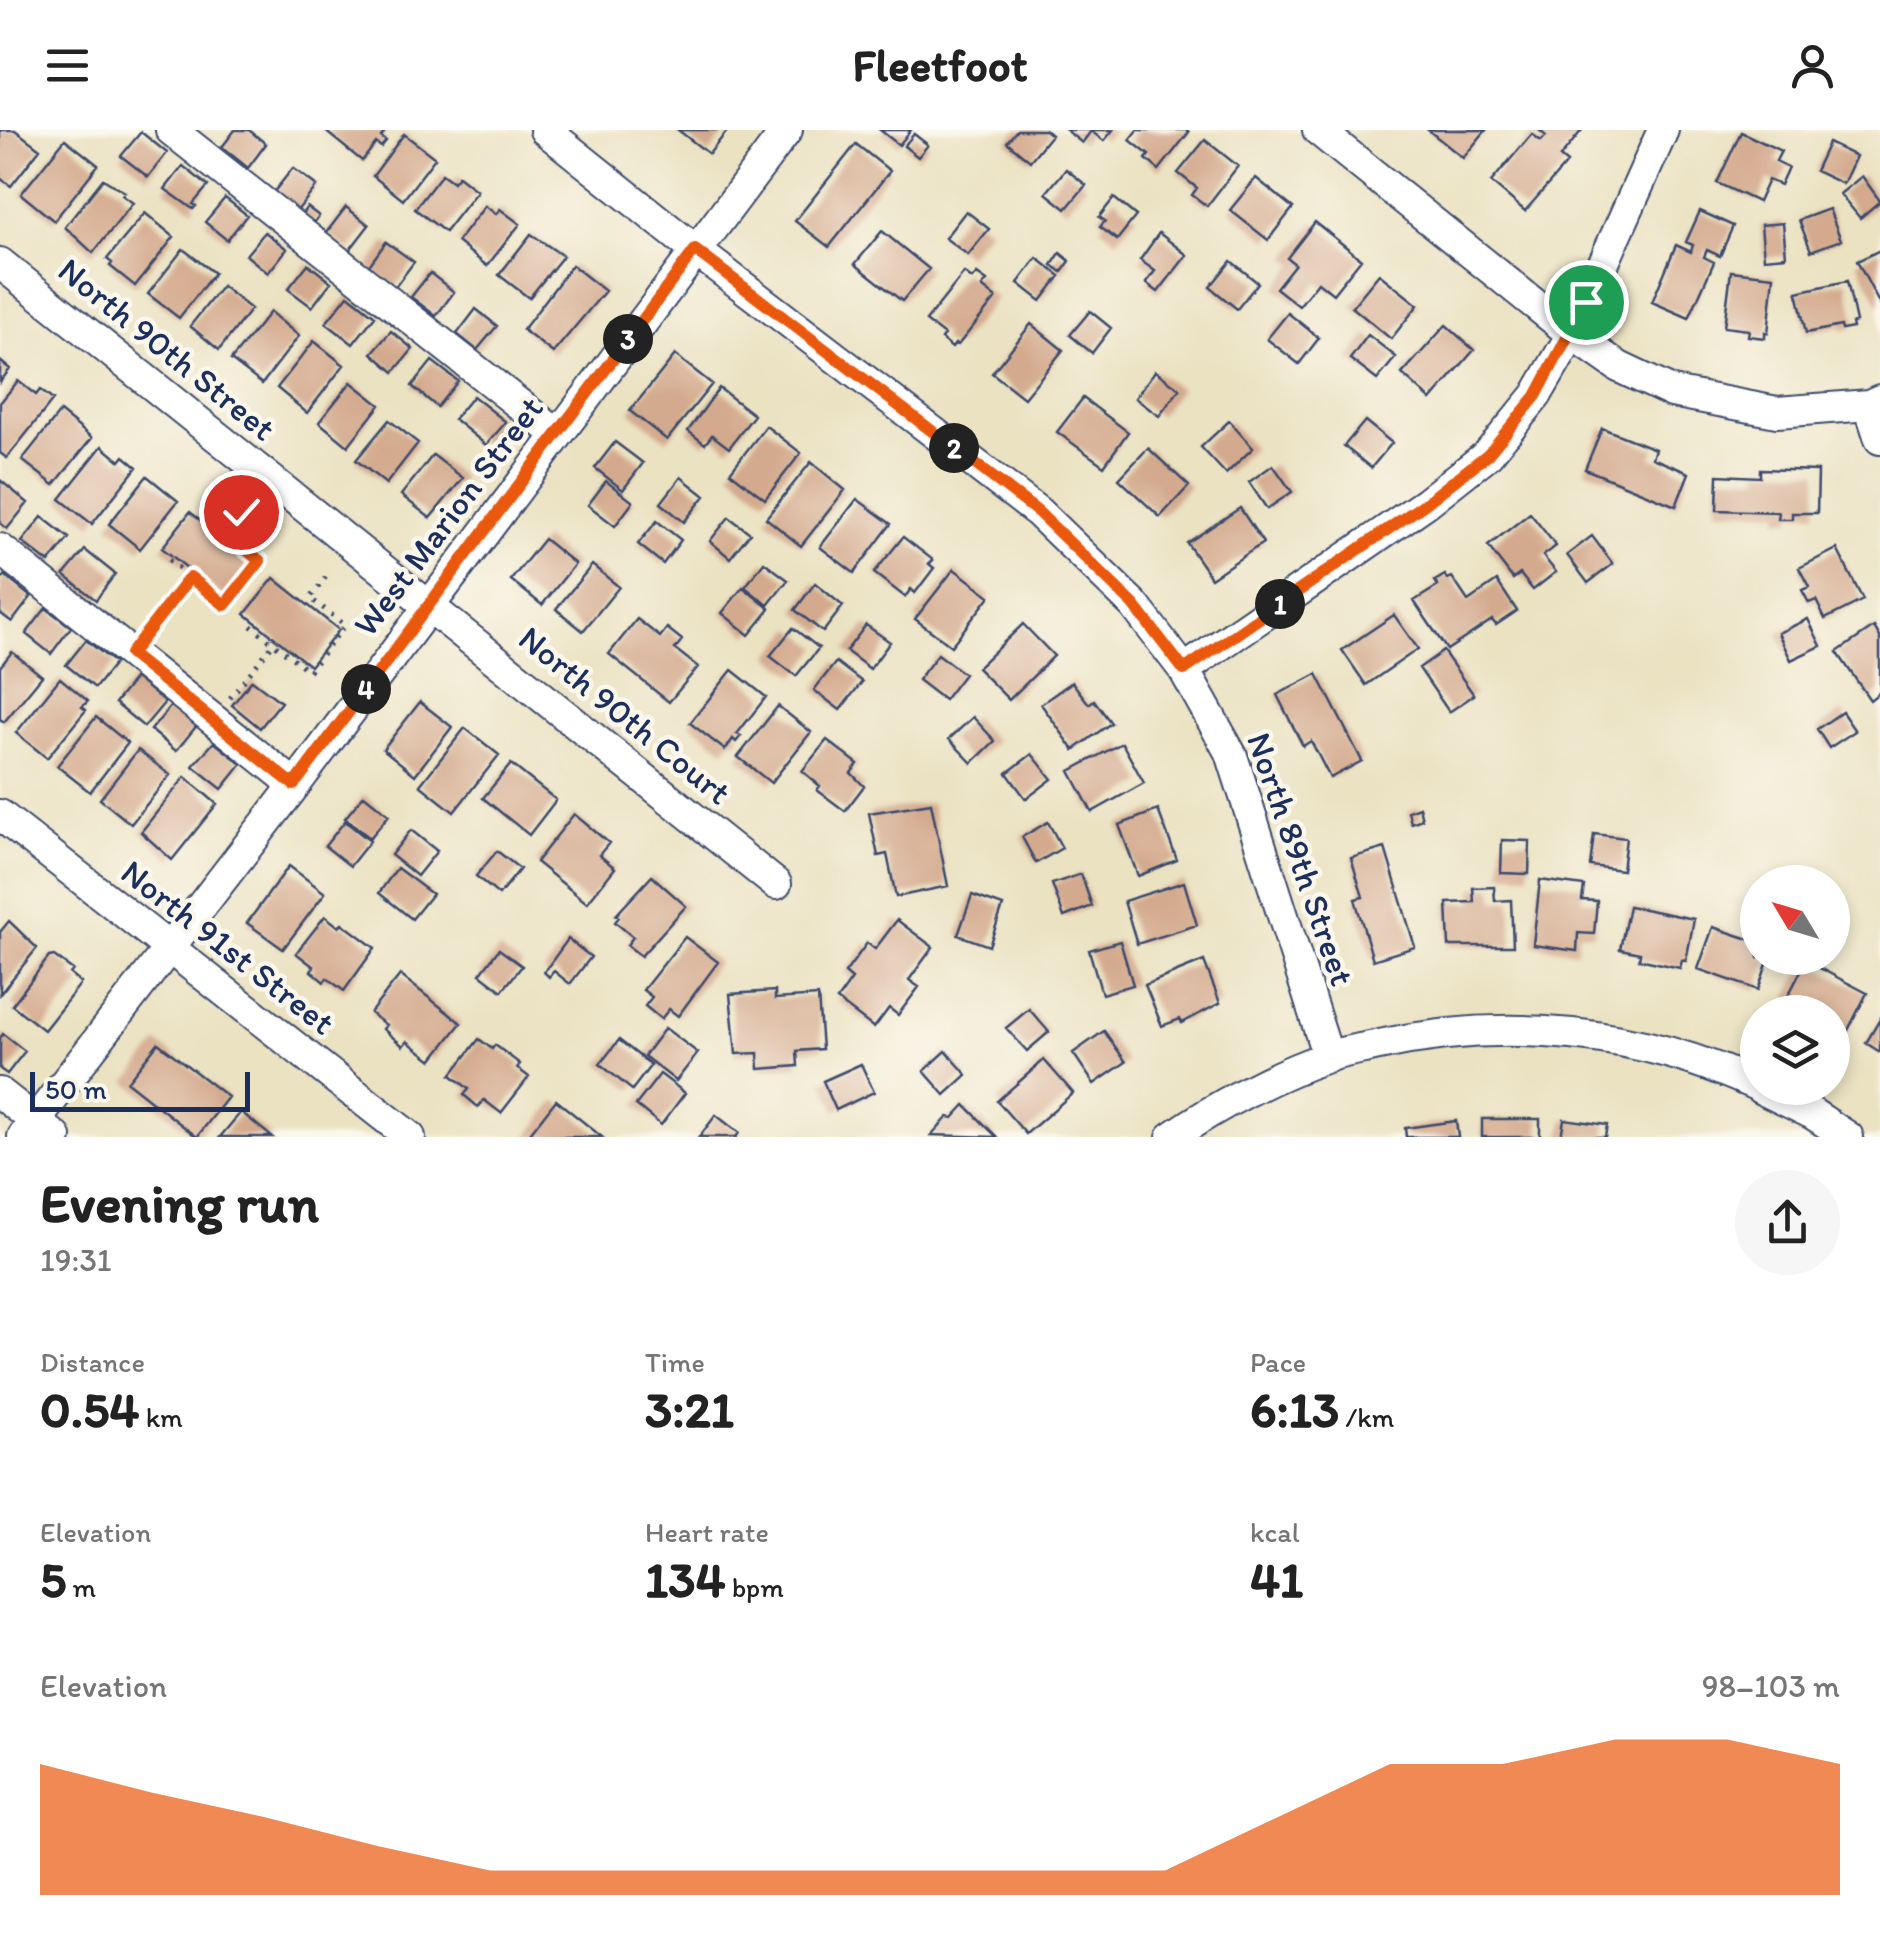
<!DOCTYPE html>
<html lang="en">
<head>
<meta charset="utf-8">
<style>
  body { margin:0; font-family:Itim,sans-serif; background:#f6f6f6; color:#222; height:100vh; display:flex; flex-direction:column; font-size:38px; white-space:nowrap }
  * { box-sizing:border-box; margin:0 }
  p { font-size:32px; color:#767676 }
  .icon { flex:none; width:55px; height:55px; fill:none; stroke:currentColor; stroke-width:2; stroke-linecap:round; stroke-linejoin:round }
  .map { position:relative; height:1007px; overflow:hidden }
  .side { display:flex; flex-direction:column; background:#fff; flex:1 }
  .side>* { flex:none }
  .needle { width:65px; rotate:308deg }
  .controls { position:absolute; left:1740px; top:735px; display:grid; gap:20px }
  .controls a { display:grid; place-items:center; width:110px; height:110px; border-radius:50%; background:#fff; box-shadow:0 5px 15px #0003; font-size:50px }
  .scale { position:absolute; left:30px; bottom:25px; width:220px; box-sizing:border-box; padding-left:10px; border:5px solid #1b2f5e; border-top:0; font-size:28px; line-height:35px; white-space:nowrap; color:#1b2f5e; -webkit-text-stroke:8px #fbf7ec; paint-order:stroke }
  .pin { position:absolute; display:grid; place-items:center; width:85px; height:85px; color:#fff; margin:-42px; border:5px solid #fff; border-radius:50%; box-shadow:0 2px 10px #0007 }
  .km { position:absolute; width:50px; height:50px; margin:-25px; border-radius:50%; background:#222; color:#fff; font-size:28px; line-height:50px; text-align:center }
  .round { display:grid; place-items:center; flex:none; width:105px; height:105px; border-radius:52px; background:#f6f6f6 }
  .headline { display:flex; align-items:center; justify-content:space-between; height:170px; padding:0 40px }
  h1 { font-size:55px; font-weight:800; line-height:75px }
  .stats { display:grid; grid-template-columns:repeat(3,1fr); gap:15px; height:170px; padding:10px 40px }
  .stats div { display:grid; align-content:center }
  .stats b { font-size:50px; font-weight:800 }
  .stats small { font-size:28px; font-weight:400 }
  .stats p { font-size:28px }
  .chart { height:280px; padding:20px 40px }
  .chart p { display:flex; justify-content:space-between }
  .chart svg { width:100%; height:180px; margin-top:10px; fill:#ea580c; opacity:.7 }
  header { display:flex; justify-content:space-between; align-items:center; height:130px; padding:0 40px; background:#fff; font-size:45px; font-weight:800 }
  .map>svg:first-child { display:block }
  .building { fill:#d4aa8e }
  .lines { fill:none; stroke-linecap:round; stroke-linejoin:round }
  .minor-casing { stroke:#3a4a6d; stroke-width:34 }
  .path { stroke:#3a4a6d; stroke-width:5; stroke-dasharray:2.5 8; stroke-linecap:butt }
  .minor { stroke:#fff; stroke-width:30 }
  .route-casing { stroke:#fff; stroke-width:20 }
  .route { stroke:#ea580c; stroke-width:12 }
  .labels { text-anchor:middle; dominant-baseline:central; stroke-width:9; stroke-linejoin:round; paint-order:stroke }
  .street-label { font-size:35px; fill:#1b2f5e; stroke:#fbf7ec }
</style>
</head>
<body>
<header><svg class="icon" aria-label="menu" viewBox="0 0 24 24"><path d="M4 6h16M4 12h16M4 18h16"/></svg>Fleetfoot<svg class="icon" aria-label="person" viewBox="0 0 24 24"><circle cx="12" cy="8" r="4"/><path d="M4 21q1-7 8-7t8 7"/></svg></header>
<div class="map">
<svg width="1880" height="1007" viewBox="0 0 1880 1007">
  <rect width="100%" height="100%" fill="#fbf7ec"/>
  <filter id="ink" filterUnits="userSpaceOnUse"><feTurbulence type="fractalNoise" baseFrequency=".01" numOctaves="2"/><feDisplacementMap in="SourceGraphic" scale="20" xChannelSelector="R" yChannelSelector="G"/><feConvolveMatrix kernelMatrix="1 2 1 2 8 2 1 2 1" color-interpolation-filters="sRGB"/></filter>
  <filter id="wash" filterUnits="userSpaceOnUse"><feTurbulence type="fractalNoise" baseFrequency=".0048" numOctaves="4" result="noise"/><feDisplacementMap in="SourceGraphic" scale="40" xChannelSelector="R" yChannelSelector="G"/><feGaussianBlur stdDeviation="2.25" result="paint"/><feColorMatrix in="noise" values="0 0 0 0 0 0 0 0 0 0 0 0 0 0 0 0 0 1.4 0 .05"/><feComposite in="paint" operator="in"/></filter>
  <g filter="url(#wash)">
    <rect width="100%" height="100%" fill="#ebe2c2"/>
    <g id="blocks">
      <!-- building -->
      <path class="building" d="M0,0H15L40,19L11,56L0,48Z
        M235,0H249L266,14L248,38L222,17Z
        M324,0H386L381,7L386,11L381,17L376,13L362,31Z
        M678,0H728L709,24Z
        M880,0H911L899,15Z
        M1017,0H1045L1051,5L1030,31L1007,12Z
        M1066,0H1113L1104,11L1091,1L1082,13Z
        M1138,0H1187L1189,2L1159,40L1146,29L1149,25L1130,10Z
        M1428,0H1486L1463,28Z
        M1539,0H1582L1560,27L1567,33L1525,81L1491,52L1532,4L1541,11L1546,6Z
        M141,2L167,23L148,47L121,26Z
        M1741,2L1781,21L1776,31L1788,37L1780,55L1768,50L1758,72L1717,53Z
        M404,4L435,28L403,70L373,46Z
        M914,4L928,15L918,27L904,16Z
        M65,9L98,35L54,91L21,64Z
        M1205,10L1238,36L1207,76L1192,65L1197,58L1178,43Z
        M1828,13L1856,26L1843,54L1815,41Z
        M856,14L890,41L829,117L795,91Z
        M183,36L208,56L193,74L196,76L193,79L165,59Z
        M293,38L317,56L296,82L273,63Z
        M1066,39L1086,55L1066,79L1046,63Z
        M442,44L453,52L458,46L477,61L445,102L415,79Z
        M1862,46L1880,71L1860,88L1840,64Z
        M1256,48L1293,78L1268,110L1230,80Z
        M103,49L125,62L122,65L133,73L93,123L65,97Z
        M225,68L247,85L227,110L205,92Z
        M1114,68L1136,86L1117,110L1100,97L1105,91L1099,87Z
        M485,76L496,84L500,79L520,94L487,136L457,112Z
        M307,77L319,86L312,96L300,87Z
        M346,77L369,95L349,121L326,103Z
        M1829,79L1841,110L1811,121L1799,90Z
        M966,81L989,99L968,125L945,108Z
        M1700,81L1733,96L1720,126L1707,120L1704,127L1714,132L1689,188L1652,172L1676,115L1691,122L1693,115L1686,112Z
        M145,83L174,107L135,156L110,136L112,133L107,129Z
        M1315,92L1361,129L1333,164L1318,152L1299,176L1276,158L1295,134L1287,128Z
        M1783,93L1786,126L1764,128L1761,95Z
        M882,101L929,139L902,171L855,134Z
        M265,102L287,119L268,143L246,125Z
        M1159,103L1187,125L1158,162L1146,153L1155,141L1140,130Z
        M531,104L563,126L529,168L499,145Z
        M386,112L414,132L395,157L368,137Z
        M183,119L214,143L179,188L148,164Z
        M1880,120V175L1857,131Z
        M1060,123L1070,131L1062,142L1052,135Z
        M1037,128L1060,146L1041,171L1018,153Z
        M1231,131L1258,153L1237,179L1210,157Z
        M308,134L331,152L312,177L288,159Z
        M572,135L605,161L553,223L523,200Z
        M1731,141L1774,146L1768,203L1765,202V208L1748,206L1749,200L1724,197Z
        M430,143L454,162L436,186L411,167Z
        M964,143L972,149L977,144L987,151L982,157L996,168L958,215L955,214L952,218L941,209L944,205L926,191Z
        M1379,144L1418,175L1391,209L1352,177Z
        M1847,151L1856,192L1852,193L1853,198L1842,200L1841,196L1806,203L1797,162Z
        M222,156L251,179L219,220L190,196Z
        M348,165L375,186L353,214L326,193Z
        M476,179L497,196L477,220L457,204Z
        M1090,181L1111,198L1092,223L1070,205Z
        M270,182L299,206L262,254L231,230Z
        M1288,183L1319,208L1299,234L1267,209Z
        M1031,194L1063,220L1024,268L992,243Z
        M1446,195L1474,220L1431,270L1402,244Z
        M391,201L413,219L394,242L372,223Z
        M1368,205L1396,227L1377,250L1350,229Z
        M314,211L344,235L307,283L277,258Z
        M675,225L712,254L667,310L630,281Z
        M0,231L10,239L0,252Z
        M432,231L458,251L437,277L412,256Z
        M1155,241L1180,259L1159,286L1135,268Z
        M18,251L36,265L40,260L53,270L7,328L0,323V273Z
        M351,252L380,275L348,316L319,292Z
        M719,258L754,285L729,318L712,305L705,314L688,301Z
        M473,266L506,292L486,315L454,289Z
        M1083,268L1128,302L1104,336L1057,302Z
        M60,282L92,308L54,355L22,330Z
        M389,290L418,313L386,354L356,330Z
        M1229,291L1253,318L1226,344L1201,317Z
        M1365,291L1392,313L1371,338L1344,316Z
        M766,296L801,323L765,369L730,342Z
        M1602,298L1655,319L1652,328L1689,343L1676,376L1585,339Z
        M615,312L643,333L623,360L595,338Z
        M102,316L120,331L124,326L137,337L92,394L60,369Z
        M1148,318L1189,356L1160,387L1119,349Z
        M433,325L463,348L430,388L401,365Z
        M811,332L845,360L801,416L766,388Z
        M1273,335L1292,362L1267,379L1249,352Z
        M1760,339L1818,341L1817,383H1792V389H1778L1779,382L1717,380L1718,345L1760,347Z
        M147,346L178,371L140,419L109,394Z
        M681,347L705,366L684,392L661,373Z
        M0,350L28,373L7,399L0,393Z
        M606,351L633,372L615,396L588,375Z
        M857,369L891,394L854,443L820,417Z
        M1240,378L1263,413L1211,448L1187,413Z
        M190,382L255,434L227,470L162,418Z
        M1530,383L1556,416L1543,426L1556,442L1533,460L1520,444L1513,449L1488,416Z
        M42,387L69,408L49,433L22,412Z
        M729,387L750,403L730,428L710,411Z
        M657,391L681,410L663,434L638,414Z
        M1592,406L1613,434L1588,453L1567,425Z
        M903,407L933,430L929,434L934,438L915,463L911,459L905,467L874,443Z
        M544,409L575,434L542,475L511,450Z
        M1837,419L1863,470L1825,489L1816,470L1809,473L1802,460L1809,457L1799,438Z
        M85,420L115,444L96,470L64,445Z
        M764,432L788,450L768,475L745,457Z
        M592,435L619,457L583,501L556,479Z
        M954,439L990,466L951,516L915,489Z
        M1445,445L1448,449L1452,447L1468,471L1497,451L1517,481L1496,495L1492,490L1447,520L1414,471L1438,456L1435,451Z
        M5,446L31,467L12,492L0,483V451Z
        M274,448L339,500L310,536L245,484Z
        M815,453L843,476L823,502L795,480Z
        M743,457L770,479L749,505L722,483Z
        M46,478L71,497L51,524L26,504Z
        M1394,485L1418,519L1366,555L1342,520Z
        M637,489L660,507L667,498L682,510L675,519L698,537L669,572L609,524Z
        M1808,489L1821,516L1791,530L1778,503Z
        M1023,494L1054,526L1009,570L977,538Z
        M866,495L890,512L870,539L846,521Z
        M1874,497L1880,507V562L1870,570L1837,522Z
        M793,498L819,518L796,546L770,526Z
        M86,510L115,533L95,558L66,535Z
        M1443,521L1474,565L1449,582L1419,538Z
        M12,522L42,546L4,592L0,589V537Z
        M938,524L964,544L944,570L918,550Z
        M836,532L862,552L840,580L814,560Z
        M732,540L766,567L737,604L741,606L736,612L733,609L725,620L690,593Z
        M1317,544L1362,631L1330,648L1311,611L1303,616L1277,565Z
        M60,548L88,571L82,577L86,580L47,628L16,603Z
        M135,548L165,572L144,597L115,573Z
        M252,550L281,572L260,598L232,575Z
        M1072,552L1089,574L1094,570L1111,593L1074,620L1041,574Z
        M174,572L199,593L176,621L151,600Z
        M420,572L452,597L415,645L383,619Z
        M778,576L811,602L771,653L738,627Z
        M1842,582L1855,601L1829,618L1817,599Z
        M96,587L128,613L90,662L57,636Z
        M973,587L995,611L972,633L949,609Z
        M465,598L499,625L454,682L420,655Z
        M827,610L858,634L851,643L864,656L845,681L817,660L820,656L802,641Z
        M214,612L242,634L222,659L193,636Z
        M1122,613L1144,653L1092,682L1070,641Z
        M138,620L170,645L131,694L100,669Z
        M1032,624L1052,649L1026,669L1007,643Z
        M511,634L556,670L529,705L483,668Z
        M185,647L217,674L172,730L141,702Z
        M364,665L389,685L370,708L345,688Z
        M931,673L948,756L896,767L887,724L878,726L869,683Z
        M1419,677L1422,689L1411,693L1408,681Z
        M1158,680L1177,730L1138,746L1119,695Z
        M574,684L609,713L599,725L615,738L587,773L536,732Z
        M345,691L370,711L350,736L325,716Z
        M1048,692L1062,718L1036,733L1022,707Z
        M411,700L437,721L417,746L391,725Z
        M1594,704L1626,708L1622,740L1590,736Z
        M1502,710L1530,711L1529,744L1501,743Z
        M1385,718L1415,817L1373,830L1355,769L1363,767L1351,728Z
        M497,721L520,739L499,765L476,746Z
        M289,736L325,763L283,819L247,793Z
        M397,738L432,764L412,789L379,763Z
        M1081,744L1092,776L1064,787L1052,754Z
        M652,746L686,776L641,826L627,815L633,807L615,792L619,787L616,785Z
        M1540,750L1584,756L1582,770L1597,771L1594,804L1578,803L1577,821L1533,815Z
        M1184,752L1197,795L1137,814L1124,771Z
        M1494,757L1495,771L1511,770L1513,816H1449L1447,773L1474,772L1473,758Z
        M972,765L1003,776L989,816L958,805Z
        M1629,776L1694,789L1686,831L1682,830L1680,838L1639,829L1640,823L1620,819Z
        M325,786L339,797L342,793L375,818L344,861L327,848L324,852L311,841L314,837L296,823Z
        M897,790L933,817L909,850L919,857L898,885L889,878L874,898L837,870L852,849L845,843L867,813L875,819Z
        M9,791L37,818L0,864V802Z
        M1713,797L1758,812V828H1769L1758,860L1698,839Z
        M685,807L718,832L678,886L669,879L661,889L645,876L652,867L643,860Z
        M568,809L591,827L570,854L554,841L549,847L544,842Z
        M1120,811L1133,855L1102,864L1089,820Z
        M499,819L522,836L502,861L480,844Z
        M54,826L73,840L70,844L81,853L44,900L12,875L49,827Z
        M1204,831L1220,873L1182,893L1180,889L1162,896L1145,855Z
        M1806,831L1867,863L1846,904L1832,897V882H1810L1786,870Z
        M400,845L461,893L432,930L407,911L403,916L383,899L386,895L370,883Z
        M775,861V869L818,866L822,919L797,921L798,936L759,939L758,923L736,924L730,864Z
        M1029,879L1049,902L1027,921L1006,898Z
        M1880,889V922L1866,913Z
        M665,898L698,923L676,951L644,926Z
        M1104,901L1126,932L1094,954L1073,923Z
        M3,904L25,921L7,944L0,939V908Z
        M479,909L492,919L495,915L520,934L517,938L529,947L501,983L484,970L478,977L464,965L469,959L451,945Z
        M619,910L651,935L632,960L600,934Z
        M158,913L228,967L197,1007L127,952Z
        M946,921L967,945L945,965L924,941Z
        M1044,930L1073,963L1026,1004L997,971Z
        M861,934L874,962L836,980L823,951Z
        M660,944L685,963L661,995L636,975Z
        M556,970L602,1007H527Z
        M965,975L997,1007L931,1005L948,987L953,988Z
        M241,982L272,1007H220Z
        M716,985L739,1003L736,1007H699Z
        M1482,989H1540V1007H1482Z
        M1564,989L1607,995L1605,1007H1561Z
        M1456,991L1458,1007H1406L1405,998Z"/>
    </g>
  </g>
  <g filter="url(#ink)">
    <use href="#blocks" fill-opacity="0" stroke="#3a4a6d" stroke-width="2.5"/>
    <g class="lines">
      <!-- minor casing -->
      <g class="minor-casing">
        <path id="minor" d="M171,0L557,304
          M545,0L695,120L1038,382L1134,475L1184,540L1232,626L1328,927
          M1318,0L1572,204L1619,237L1672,262L1777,282L1869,275L1880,270
          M0,133L776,754
          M1869,275L1880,309
          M0,419L295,655
          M1184,540L1426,373L1488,324L1536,266L1572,204L1663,0
          M0,685L410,1007
          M1760,958L1813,984L1848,1007
          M0,963L56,1007
          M23,1007L295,655L787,0
          M1172,1007C1217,975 1275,945 1327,927C1343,921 1362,919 1379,915C1505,887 1641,900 1758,956"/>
      </g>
      <!-- path -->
      <path class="path" d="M169,430L225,475L261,431L225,403L245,377
        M251,496L309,541L345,495L310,468L329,443
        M147,502L190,447
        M230,568L273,514"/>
      <!-- minor -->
      <use href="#minor" class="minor"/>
    </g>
  </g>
  <g class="lines" filter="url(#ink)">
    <!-- route casing -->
    <g class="route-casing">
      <path id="route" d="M241,382L225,402L260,431L225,475L190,447L130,524L294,655L695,120L1038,382L1134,475L1184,540L1426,373L1488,324L1536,266L1586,172"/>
    </g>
    <!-- route -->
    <use href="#route" class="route"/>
  </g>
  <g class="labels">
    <!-- street labels -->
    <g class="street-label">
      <text transform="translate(167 219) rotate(39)">North 90th Street</text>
      <text transform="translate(448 386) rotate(-53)">West Marion Street</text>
      <text transform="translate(625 585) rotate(39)">North 90th Court</text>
      <text transform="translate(1301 729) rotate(71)">North 89th Street</text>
      <text transform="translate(228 817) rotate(38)">North 91st Street</text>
    </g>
  </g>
</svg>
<div class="controls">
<a><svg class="needle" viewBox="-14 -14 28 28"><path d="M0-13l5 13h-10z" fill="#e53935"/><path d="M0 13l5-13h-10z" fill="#767676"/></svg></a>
<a><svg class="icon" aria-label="layers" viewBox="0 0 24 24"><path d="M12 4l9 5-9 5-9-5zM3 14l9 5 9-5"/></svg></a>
</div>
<div class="scale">50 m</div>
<div class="pin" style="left:1586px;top:172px;background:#1e9e55"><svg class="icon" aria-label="arrive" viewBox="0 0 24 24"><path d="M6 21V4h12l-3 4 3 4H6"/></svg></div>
<div class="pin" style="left:241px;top:382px;background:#d93025"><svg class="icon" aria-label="check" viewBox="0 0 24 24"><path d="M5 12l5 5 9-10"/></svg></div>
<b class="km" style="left:1280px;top:474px">1</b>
<b class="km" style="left:954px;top:318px">2</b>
<b class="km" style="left:628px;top:209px">3</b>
<b class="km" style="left:366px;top:559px">4</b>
</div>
<section class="side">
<div class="headline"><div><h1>Evening run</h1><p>19:31</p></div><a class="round"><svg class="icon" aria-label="share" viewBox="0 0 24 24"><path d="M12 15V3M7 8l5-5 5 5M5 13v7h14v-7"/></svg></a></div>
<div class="stats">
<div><p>Distance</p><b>0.54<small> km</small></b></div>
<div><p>Time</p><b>3:21</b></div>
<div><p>Pace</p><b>6:13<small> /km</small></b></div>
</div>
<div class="stats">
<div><p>Elevation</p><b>5<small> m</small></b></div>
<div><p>Heart rate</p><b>134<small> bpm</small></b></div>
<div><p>kcal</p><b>41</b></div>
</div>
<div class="chart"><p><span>Elevation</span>98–103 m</p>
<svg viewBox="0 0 160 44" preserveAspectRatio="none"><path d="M0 44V12L10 19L20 25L30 32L40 38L50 38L60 38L70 38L80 38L90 38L100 38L110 25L120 12L130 12L140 6L150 6L160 12V44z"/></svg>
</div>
</section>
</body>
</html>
